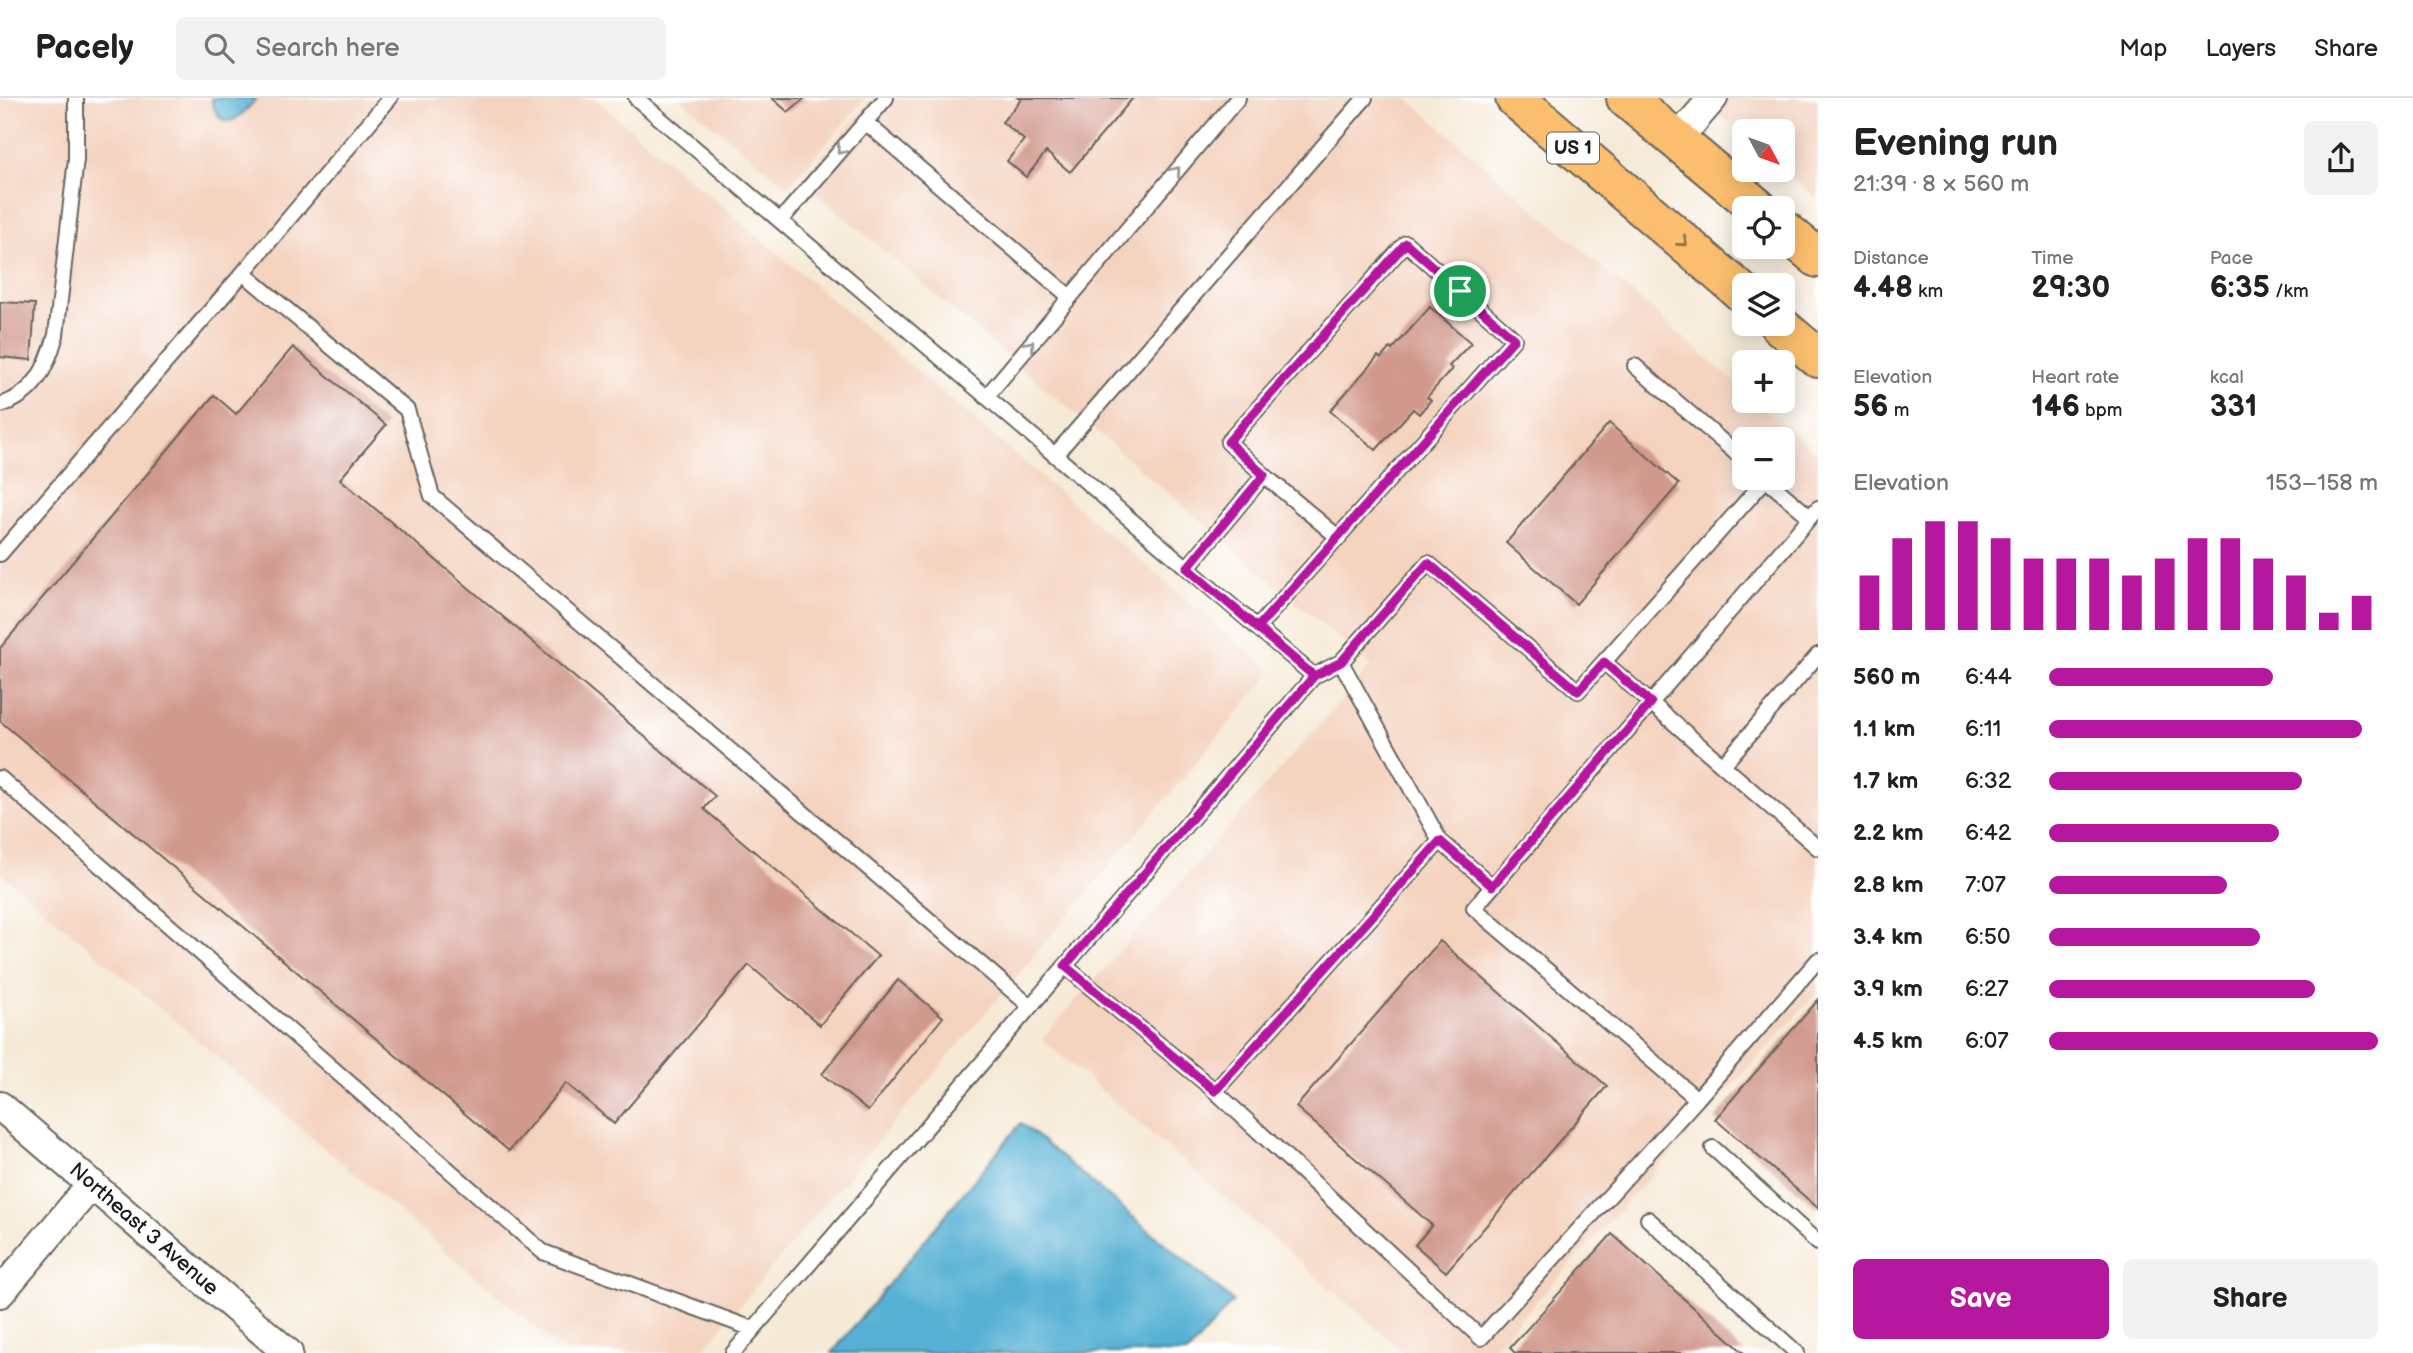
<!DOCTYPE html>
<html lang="en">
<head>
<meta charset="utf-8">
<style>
  body { margin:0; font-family:"Balsamiq Sans",sans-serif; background:#f2f2f2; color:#222; height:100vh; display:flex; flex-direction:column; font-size:26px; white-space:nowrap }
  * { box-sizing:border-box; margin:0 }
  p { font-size:23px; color:#767676 }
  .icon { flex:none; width:38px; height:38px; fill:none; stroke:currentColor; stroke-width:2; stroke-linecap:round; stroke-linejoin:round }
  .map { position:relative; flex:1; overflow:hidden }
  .sheet { display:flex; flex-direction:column; background:#fff; width:595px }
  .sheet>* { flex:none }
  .needle { width:46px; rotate:131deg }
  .controls { position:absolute; left:1732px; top:21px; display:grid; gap:14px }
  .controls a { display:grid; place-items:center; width:63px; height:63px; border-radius:10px; background:#fff; box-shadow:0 4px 18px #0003; font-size:35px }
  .pin { position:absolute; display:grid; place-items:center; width:60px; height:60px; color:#fff; margin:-30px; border:4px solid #fff; border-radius:50%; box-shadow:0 2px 7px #0007 }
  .round { display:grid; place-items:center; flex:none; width:74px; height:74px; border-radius:10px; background:#f2f2f2 }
  .headline { display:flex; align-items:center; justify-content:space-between; height:119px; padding:0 35px }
  h1 { font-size:38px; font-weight:600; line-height:52px }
  .figures { display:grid; grid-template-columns:repeat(3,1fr); gap:10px; height:119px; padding:7px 35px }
  .figures div { display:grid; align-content:center }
  .figures b { font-size:30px; font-weight:600 }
  .figures small { font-size:19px; font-weight:400 }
  .figures p { font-size:19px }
  .chart { height:196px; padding:14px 35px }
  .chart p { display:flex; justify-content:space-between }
  .chart svg { width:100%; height:126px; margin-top:7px; stroke:#b5179e; stroke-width:6 }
  .primary-button { display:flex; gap:14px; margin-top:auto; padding:14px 35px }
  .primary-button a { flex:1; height:80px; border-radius:10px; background:#b5179e; color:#fff; font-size:28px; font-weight:600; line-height:80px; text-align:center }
  .primary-button a+a { background:#f2f2f2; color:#222 }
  ul { padding:0 35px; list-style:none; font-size:23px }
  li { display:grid; grid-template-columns:112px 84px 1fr; align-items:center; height:52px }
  li i { height:18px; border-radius:9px; background:#b5179e }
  header { display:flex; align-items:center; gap:42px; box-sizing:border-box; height:98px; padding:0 35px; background:#fff; border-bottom:2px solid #e0e0e0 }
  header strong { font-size:33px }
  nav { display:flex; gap:38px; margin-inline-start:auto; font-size:24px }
  .search { width:490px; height:63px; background:#f2f2f2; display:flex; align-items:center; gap:18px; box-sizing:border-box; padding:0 24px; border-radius:10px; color:#767676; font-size:26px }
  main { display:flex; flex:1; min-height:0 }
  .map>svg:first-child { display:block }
  .built { fill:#f4d3bf; fill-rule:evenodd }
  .water { fill:#56b1d4; stroke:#396678; stroke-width:2 }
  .building { fill:#d1988c }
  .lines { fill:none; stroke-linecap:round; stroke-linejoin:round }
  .lane-casing { stroke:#68645d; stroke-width:18 }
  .street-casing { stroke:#68645d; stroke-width:32 }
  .highway-casing { stroke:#68645d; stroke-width:42 }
  .lane { stroke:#fff; stroke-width:14 }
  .street { stroke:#fff; stroke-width:28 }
  .highway { stroke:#fbbe6e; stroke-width:38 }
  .oneway { stroke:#999 }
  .oneway2 { stroke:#8c6d45 }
  .route-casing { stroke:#fff; stroke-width:14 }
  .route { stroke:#b5179e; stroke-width:9 }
  .labels { text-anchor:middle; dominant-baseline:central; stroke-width:7; stroke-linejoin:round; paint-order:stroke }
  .shield { fill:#fff; stroke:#606060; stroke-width:2 }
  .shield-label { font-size:19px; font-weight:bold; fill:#1c1c1c }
  .street-label { font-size:21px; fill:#1c1c1c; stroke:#fff }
</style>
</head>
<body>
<header>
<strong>Pacely</strong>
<div class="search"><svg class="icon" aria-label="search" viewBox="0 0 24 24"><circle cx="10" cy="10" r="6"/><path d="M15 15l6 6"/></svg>Search here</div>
<nav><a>Map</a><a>Layers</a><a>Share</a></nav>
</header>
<main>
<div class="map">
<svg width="1818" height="1255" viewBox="0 0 1818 1255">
  <rect width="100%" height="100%" fill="#fff"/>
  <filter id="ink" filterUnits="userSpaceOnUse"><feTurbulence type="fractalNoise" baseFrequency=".0143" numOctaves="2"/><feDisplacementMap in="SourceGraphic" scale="14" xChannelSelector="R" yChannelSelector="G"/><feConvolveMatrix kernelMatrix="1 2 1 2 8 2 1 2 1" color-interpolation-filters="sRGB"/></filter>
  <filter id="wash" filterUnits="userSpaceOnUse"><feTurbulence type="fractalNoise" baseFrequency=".00686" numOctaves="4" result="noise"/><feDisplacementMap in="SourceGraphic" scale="28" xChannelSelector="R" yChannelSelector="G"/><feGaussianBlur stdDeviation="1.57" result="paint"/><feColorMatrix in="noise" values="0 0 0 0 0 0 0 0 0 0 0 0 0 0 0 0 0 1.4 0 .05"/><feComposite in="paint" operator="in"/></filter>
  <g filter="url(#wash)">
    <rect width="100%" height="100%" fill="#f6ead7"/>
    <!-- built -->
    <path class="built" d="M0,0H594L1272,574L700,1255H565L0,774Z
      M679,0H866L789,89Z
      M872,0H1407L1745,293V303H1756L1818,356V894L1489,1255H1405L1042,941L1371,568L801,82ZM1745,341H1783V380H1745Z
      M1700,0H1818V102L1783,72V33H1745V39Z"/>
    <!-- water -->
    <path class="water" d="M211,0H257C240,20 221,40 211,0Z
      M1021,1025L1233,1203L1188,1255H832Z"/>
    <g id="blocks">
      <!-- building -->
      <path class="building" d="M772,0H805L788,14Z
        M1018,0H1133L1070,74L1046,54L1026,79L1007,63L1024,42L1002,24L1021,2Z
        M0,204L35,206L31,262L0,259Z
        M1430,209L1471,245L1449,268L1452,271L1427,299L1431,302L1419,316L1413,311L1376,352L1330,313L1378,258L1381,260L1390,250L1392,252Z
        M293,249L386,327L340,381L715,698L704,711L878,858L820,927L749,867L614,1026L566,985L509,1053L0,623V550L214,297L236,316Z
        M1609,325L1679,386L1576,506L1506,445Z
        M1440,843L1607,988L1446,1174L1415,1147L1432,1127L1296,1009Z
        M898,882L943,919L868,1013L822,976Z
        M1818,902V1110L1715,1021Z
        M1612,1136L1744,1255H1515L1510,1250Z"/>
    </g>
  </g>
  <g filter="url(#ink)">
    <use href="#blocks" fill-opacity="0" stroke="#68645d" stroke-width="2"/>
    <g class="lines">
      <!-- lane casing -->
      <g class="lane-casing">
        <path id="lane" d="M390,0L243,175L407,312L432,398L1030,908
          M636,0L1314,578
          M865,24L1070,199
          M780,123L886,0
          M1635,268L1745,363
          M986,299L1238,0
          M0,307C35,297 47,269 56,237L76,61V0
          M1055,357L1365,0
          M1264,377L1339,440
          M1764,380L1810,419
          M1818,410L1651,605L1818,750
          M0,456L243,175
          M1187,470L1264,377L1228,344L1406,145L1514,241L1257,530
          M1604,564L1651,605L1474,810L1697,1001L1818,862
          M1723,667L1818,557
          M0,680L543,1154L753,1231
          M1440,743L1341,564L1428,465L1578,593L1766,381
          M1492,788L1440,743L1215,993L1481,1240L1697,1001
          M1065,868L1215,993
          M1713,1050L1818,1145
          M1648,1121L1797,1255
          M733,1255L1314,578L1341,564"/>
      </g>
      <!-- street casing -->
      <g class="street-casing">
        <path id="street" d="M1676,43L1713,0
          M0,1008L288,1255
          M0,1195L92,1086"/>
      </g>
      <!-- highway casing -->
      <g class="highway-casing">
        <path id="highway" d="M1515,0L1745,197
          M1626,0L1758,110
          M1783,131L1818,160
          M1778,226L1818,260"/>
      </g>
      <!-- lane -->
      <use href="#lane" class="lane"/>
      <!-- street -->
      <use href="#street" class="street"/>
      <!-- highway -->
      <use href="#highway" class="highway"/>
    </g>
    <!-- one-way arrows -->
    <defs><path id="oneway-chevron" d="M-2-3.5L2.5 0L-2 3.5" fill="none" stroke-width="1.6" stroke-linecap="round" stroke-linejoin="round" transform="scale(1.75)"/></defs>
    <g class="oneway">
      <use href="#oneway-chevron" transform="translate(841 52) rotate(131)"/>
      <use href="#oneway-chevron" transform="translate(1176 73) rotate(-50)"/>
      <use href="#oneway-chevron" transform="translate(1030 247) rotate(-50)"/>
    </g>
    <use class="oneway2" href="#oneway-chevron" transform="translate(1683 144) rotate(41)"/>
  </g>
  <g class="lines" filter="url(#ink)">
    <!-- route casing -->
    <g class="route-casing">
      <path id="route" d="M1460,193L1514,241L1257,530L1314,578L1065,868L1215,993L1440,743L1492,788L1651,605L1604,564L1578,593L1428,465L1341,564L1314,578L1187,470L1264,377L1228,344L1406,145L1460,193"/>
    </g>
    <!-- route -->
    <use href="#route" class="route"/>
  </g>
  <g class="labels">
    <!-- shield labels -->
    <rect class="shield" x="1547" y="34.5" width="52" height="31" rx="5"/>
    <g class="shield-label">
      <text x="1573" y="50">US 1</text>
    </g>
    <!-- street labels -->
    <g class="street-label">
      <text transform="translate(144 1131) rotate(41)">Northeast 3 Avenue</text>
    </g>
  </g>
</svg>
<div class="controls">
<a><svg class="needle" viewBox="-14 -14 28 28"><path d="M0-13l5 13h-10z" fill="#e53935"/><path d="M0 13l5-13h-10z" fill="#767676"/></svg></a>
<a><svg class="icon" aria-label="locate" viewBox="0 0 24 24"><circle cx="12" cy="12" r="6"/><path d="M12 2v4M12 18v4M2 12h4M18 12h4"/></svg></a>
<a><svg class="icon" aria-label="layers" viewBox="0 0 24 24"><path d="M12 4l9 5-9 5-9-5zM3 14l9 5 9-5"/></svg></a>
<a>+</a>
<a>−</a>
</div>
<div class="pin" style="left:1460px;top:193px;background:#1e9e55"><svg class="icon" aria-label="arrive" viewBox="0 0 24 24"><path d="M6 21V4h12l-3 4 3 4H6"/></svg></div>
</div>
<section class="sheet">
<div class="headline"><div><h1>Evening run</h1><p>21:39 · 8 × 560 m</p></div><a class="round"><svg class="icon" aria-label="share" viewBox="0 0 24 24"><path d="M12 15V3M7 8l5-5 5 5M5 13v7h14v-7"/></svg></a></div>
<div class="figures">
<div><p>Distance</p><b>4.48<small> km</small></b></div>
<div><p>Time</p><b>29:30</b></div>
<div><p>Pace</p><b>6:35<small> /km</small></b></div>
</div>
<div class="figures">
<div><p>Elevation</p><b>56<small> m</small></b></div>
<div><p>Heart rate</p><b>146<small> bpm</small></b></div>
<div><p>kcal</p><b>331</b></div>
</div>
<div class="chart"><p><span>Elevation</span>153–158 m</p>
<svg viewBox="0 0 160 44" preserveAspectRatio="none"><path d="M5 44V25M15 44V12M25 44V6M35 44V6M45 44V12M55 44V19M65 44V19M75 44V19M85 44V25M95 44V19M105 44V12M115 44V12M125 44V19M135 44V25M145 44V38M155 44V32"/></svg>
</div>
<ul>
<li><b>560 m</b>6:44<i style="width:68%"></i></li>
<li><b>1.1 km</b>6:11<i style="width:95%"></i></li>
<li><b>1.7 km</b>6:32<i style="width:77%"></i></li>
<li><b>2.2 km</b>6:42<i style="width:70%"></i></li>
<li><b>2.8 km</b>7:07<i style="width:54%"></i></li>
<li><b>3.4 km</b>6:50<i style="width:64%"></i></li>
<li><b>3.9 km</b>6:27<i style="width:81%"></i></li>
<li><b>4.5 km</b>6:07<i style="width:100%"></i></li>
</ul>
<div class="primary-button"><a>Save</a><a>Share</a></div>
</section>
</main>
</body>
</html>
